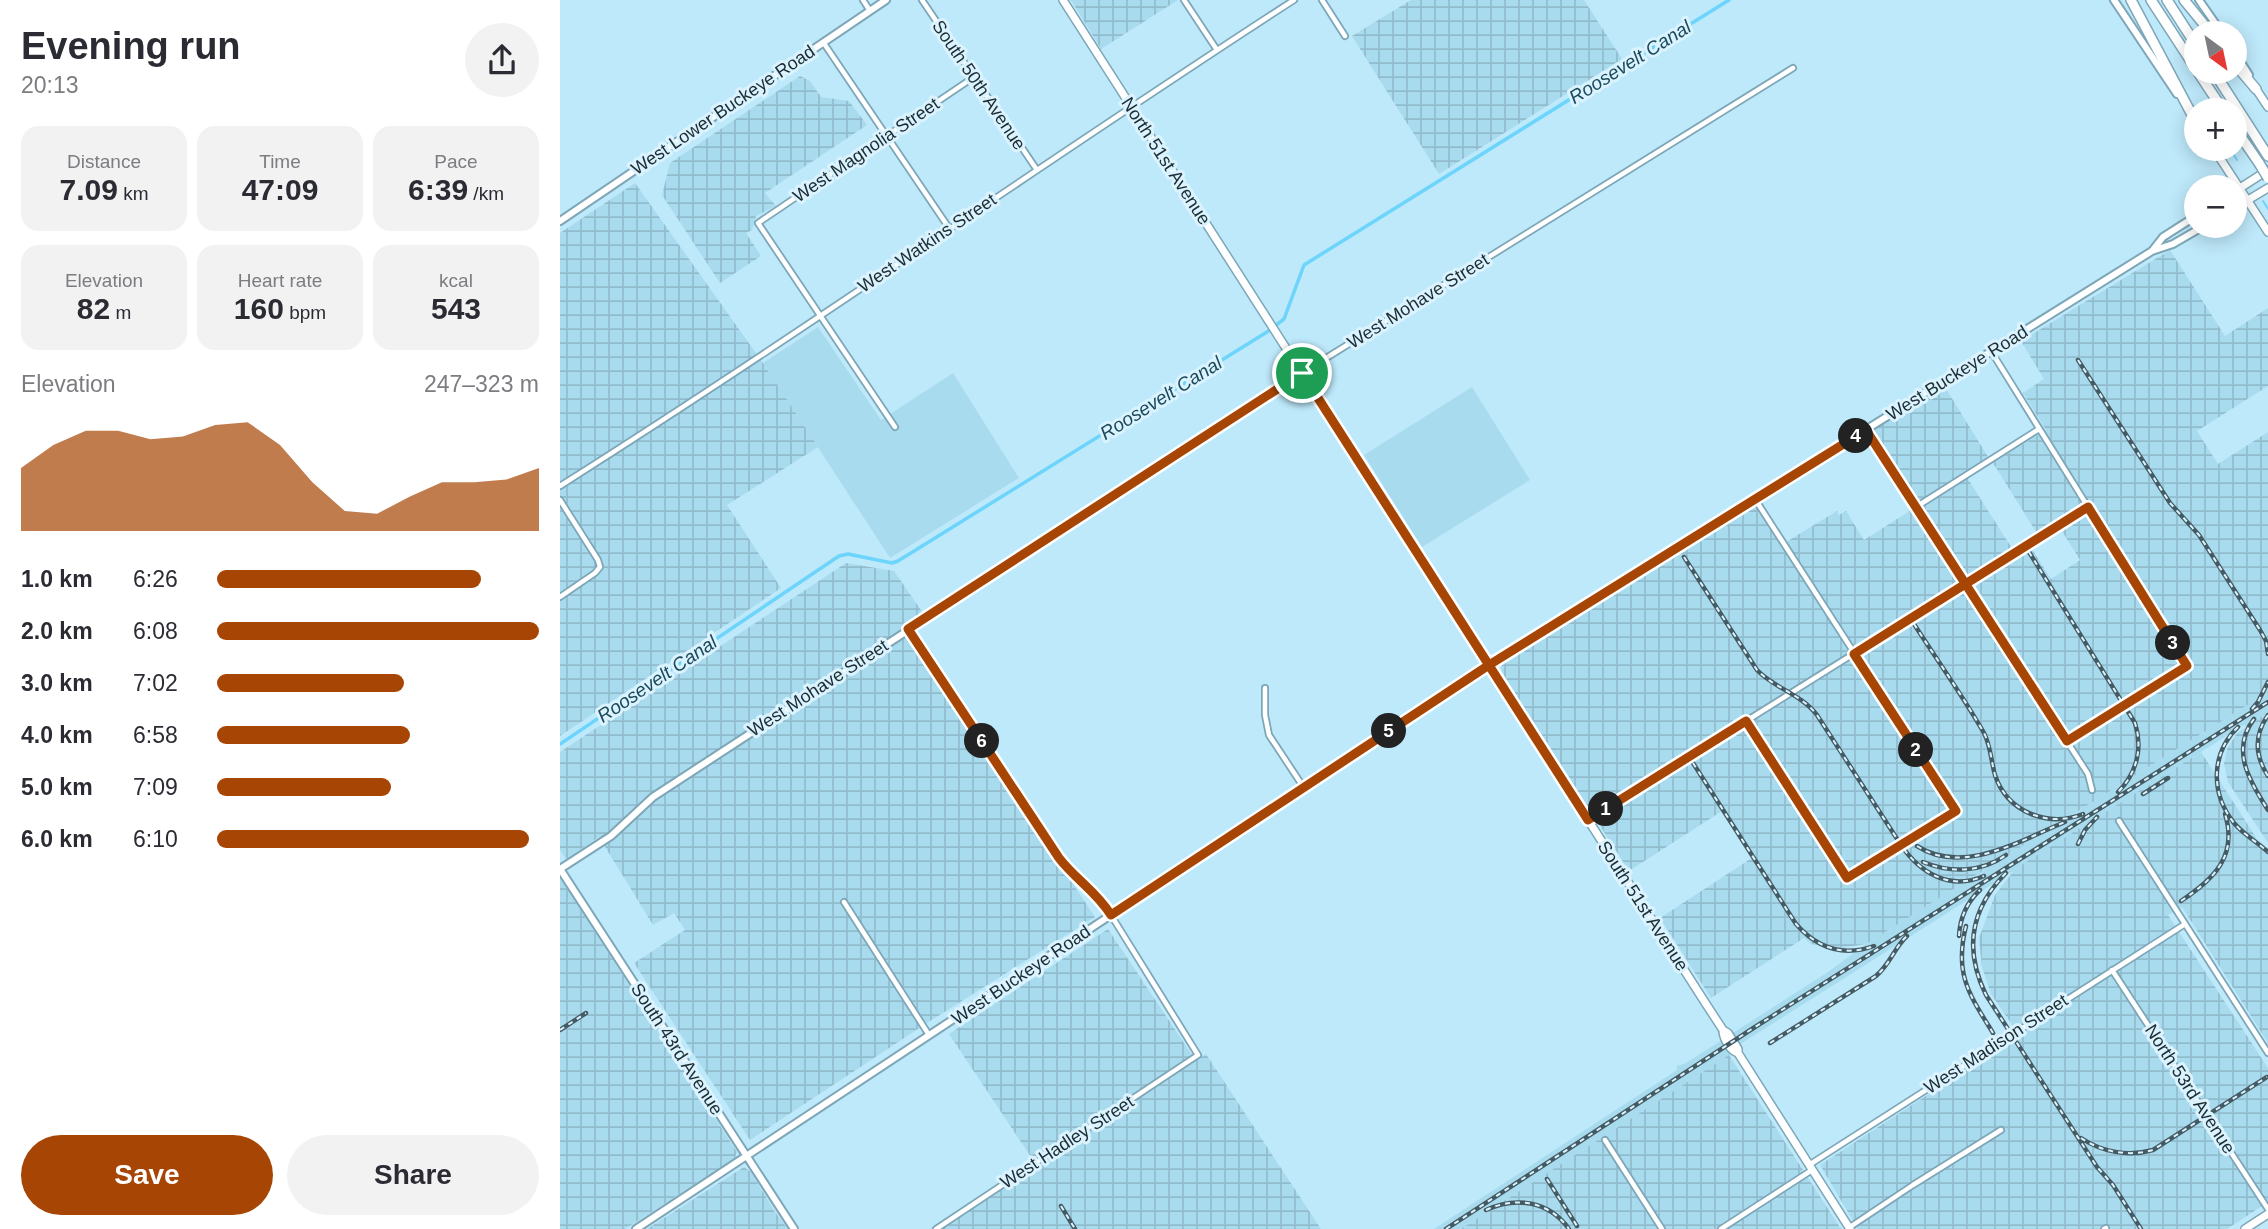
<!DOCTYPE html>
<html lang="en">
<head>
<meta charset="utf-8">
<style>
  body { margin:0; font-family:Arial,sans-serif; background:#f2f2f3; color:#2b2b33; height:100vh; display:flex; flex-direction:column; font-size:26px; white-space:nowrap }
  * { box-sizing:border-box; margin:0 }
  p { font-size:23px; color:#7c7c81 }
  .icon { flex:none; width:38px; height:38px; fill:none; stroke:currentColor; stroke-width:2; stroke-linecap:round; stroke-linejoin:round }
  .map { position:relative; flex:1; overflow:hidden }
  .sheet { display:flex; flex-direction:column; background:#fff; width:560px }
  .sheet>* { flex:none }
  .needle { width:46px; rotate:147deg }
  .fabs { position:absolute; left:1624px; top:21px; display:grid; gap:14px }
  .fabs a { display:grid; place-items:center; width:63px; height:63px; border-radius:50%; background:#fff; box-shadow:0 4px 18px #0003; font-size:35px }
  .pin { position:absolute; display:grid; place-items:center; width:60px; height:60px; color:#fff; margin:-30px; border:4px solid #fff; border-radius:50%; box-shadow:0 2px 7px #0007 }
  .km { position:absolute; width:35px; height:35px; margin:-18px; border-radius:50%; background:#222; color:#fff; font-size:19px; line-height:35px; text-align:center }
  .round { display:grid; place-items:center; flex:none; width:74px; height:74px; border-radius:37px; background:#f2f2f3 }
  .headline { display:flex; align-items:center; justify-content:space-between; height:119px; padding:0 21px }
  h1 { font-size:38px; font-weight:700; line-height:52px }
  .stats { display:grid; grid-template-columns:repeat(3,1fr); gap:10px; height:119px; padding:7px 21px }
  .stats div { display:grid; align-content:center; border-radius:18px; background:#f2f2f3; text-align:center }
  .stats b { font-size:30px; font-weight:700 }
  .stats small { font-size:19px; font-weight:400 }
  .stats p { font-size:19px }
  .chart { height:196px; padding:14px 21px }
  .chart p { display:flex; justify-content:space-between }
  .chart svg { width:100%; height:126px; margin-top:7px; fill:#a74504; opacity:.7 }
  .primary-button { display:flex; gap:14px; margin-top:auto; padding:14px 21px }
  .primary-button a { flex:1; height:80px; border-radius:42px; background:#a74504; color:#fff; font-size:28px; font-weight:700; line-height:80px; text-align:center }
  .primary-button a+a { background:#f2f2f3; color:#2b2b33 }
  ul { padding:0 21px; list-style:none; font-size:23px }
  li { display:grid; grid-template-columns:112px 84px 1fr; align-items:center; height:52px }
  li i { height:18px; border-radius:9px; background:#a74504 }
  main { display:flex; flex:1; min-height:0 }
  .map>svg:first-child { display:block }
  .built { fill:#a9dbef }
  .industrial { fill:url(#industrial-grid) }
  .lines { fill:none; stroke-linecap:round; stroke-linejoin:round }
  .stream { stroke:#6dd4fb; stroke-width:2 }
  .canal { stroke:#6dd4fb; stroke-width:3.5 }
  .street-casing { stroke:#7da6b7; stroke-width:8 }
  .secondary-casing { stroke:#7da6b7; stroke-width:10 }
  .primary-casing { stroke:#7da6b7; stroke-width:10 }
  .highway-casing { stroke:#7da6b7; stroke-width:12 }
  .street { stroke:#fff; stroke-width:4.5 }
  .secondary { stroke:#fff; stroke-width:6 }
  .primary { stroke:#fff; stroke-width:7 }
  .highway { stroke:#fff; stroke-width:9 }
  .rail-casing { stroke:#445b64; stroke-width:4.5 }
  .rail { stroke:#daf3fe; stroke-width:2; stroke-dasharray:5; stroke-linecap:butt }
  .highway-bridge-casing { stroke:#7da6b7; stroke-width:12; stroke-linecap:butt }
  .highway-bridge { stroke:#fff; stroke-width:9 }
  .route-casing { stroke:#fff; stroke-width:14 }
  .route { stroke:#a74504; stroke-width:9 }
  .labels { text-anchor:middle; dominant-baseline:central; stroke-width:6; stroke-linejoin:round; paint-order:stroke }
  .street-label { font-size:18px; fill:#1c2c33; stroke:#daf3fe }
  .water-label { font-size:19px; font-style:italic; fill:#1c495a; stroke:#daf3fe }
</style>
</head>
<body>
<main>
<section class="sheet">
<div class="headline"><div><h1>Evening run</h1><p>20:13</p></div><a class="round"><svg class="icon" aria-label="share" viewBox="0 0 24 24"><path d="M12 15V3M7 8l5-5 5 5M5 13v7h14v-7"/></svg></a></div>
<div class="stats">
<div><p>Distance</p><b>7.09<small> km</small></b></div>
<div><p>Time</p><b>47:09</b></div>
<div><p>Pace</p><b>6:39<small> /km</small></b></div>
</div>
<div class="stats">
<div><p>Elevation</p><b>82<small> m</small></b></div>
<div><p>Heart rate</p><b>160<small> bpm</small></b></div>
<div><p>kcal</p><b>543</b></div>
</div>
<div class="chart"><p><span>Elevation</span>247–323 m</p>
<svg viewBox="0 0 160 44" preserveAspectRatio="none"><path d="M0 44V22L10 14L20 9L30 9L40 12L50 11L60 7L70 6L80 14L90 27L100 37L110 38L120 32L130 27L140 27L150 26L160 22V44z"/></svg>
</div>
<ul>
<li><b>1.0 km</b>6:26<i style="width:82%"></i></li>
<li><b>2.0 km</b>6:08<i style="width:100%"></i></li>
<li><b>3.0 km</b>7:02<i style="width:58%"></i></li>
<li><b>4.0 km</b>6:58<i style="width:60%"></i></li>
<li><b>5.0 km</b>7:09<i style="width:54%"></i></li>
<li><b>6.0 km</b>6:10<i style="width:97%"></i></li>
</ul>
<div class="primary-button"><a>Save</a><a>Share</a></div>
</section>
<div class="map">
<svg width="1708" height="1229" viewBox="0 0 1708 1229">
  <defs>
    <pattern id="industrial-grid" width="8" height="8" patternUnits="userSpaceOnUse" patternTransform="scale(1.75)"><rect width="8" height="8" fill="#a9dbef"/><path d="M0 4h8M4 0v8" fill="none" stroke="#91bccd"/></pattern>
  </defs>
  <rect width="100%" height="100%" fill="#bee9fb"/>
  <!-- built -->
  <path class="built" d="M258,327L321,420L393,373L459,478L330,558L203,363Z
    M912,387L970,480L862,547L804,455Z
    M1708,692V713L1686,727L1684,725L1641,752L1179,1045L1170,1051L1171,1054L901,1229H874L1117,1070V1066L1126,1063L1268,972L1306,944Z"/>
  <!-- industrial -->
  <path class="industrial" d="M511,0H618L541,49Z
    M851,0H1024L1062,59L879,174L792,36Z
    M240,76L250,81L261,97L289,101L307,125L205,193L216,206L196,216L192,230L186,233L201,256L160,283L102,195L110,163Z
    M75,183L203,363L258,447L167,505L221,588L0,736V233Z
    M1610,250L1665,336L1708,308V386L1637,431L1658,464L1708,432V692L1306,944L1280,948L1251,944L1244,938L1151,998L1100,918L1192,858L1162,811L1069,871L942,673L941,664L1201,502L1226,542L1277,511L1279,515L1286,511L1304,540L1356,507L1309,431L1383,384L1430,460L1406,476L1453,550L1467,541L1491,579L1520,560L1497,523L1478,535L1433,463L1486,430L1463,393L1484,379L1461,341Z
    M286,563L334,571L363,613L343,627L535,917L367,1023L190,1140L74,963L125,930L114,913L93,925L39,837L6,859L0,850V752Z
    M1708,713V843L1668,782L1664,764L1667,749L1677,733L1686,727L1688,731L1693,722Z
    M1641,752L1708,856V1043L1622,907L1608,915L1708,1068V1202L1667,1229H1298L1260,1165L1459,1035L1431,994L1422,967L1419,938L1435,895L1455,869Z
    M0,878L177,1152L175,1158L65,1229H0Z
    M548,929L632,1055L473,1160L389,1034Z
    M646,1054L761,1229H382Z
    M1169,1055L1281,1229H901Z
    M184,1167L191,1172L215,1212L228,1229H87Z"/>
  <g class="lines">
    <!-- stream -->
    <path class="stream" d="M1670,149L1677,160
      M1703,201L1708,209"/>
    <!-- canal -->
    <path class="canal" d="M0,744L279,556L288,554L332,563L338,561L707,332L724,319L744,265L1169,0"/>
    <!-- street casing -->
    <g class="street-casing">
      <path id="street" d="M303,0L310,11
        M362,0L477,170
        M624,0L657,50
        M762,0L785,36
        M263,42L389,228
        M1431,351L1627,666L1507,741
        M742,373L1233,68
        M335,427L198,223L414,77
        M1306,430L1528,774L1532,790
        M0,486C248,329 488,159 734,0
        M0,500L38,560L40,567L35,573L0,597
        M1356,507L1479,429
        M348,630L499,858C513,876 533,888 546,907L638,1055L376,1229
        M705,688V715L709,735L744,788
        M1186,721L1287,878L1396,811L1195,499
        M1028,820L1528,507
        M1559,821L1708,1053
        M284,902L369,1035
        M1552,970L1708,1209
        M1045,1140L1102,1229
        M1249,1165L1625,924
        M1290,1227L1353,1185L1441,1130
        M1161,1229L1252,1170
        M1544,1229L1546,1228"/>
    </g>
    <!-- secondary casing -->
    <g class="secondary-casing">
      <path id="secondary" d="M1554,0L1617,94
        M1639,0L1662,33
        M1675,53L1689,75
        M1675,208L1688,200
        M0,221L326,0
        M1592,251L1603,237L1636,216
        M0,869L51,836L93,797L742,373
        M0,869L234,1229
        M76,1229L929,665L1592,251L1613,244L1644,226"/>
    </g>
    <!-- primary casing -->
    <g class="primary-casing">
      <path id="primary" d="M503,0L1146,1004L1163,1030L1168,1033L1178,1049V1053
        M1696,89L1708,107
        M1654,149L1708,232
        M1680,188L1708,170
        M1688,200L1708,188
        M1163,1030C1163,1038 1170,1051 1178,1053L1290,1229
        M1685,1229L1708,1214"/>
    </g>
    <!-- highway casing -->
    <g class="highway-casing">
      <path id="highway" d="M1571,0L1631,113
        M1591,0L1636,69
        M1607,0L1636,45
        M1624,0L1651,33
        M1675,64L1696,89
        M1638,72L1663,110
        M1654,72L1708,156
        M1675,128L1699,163"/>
    </g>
    <!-- street -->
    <use href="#street" class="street"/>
    <!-- secondary -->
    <use href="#secondary" class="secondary"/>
    <!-- primary -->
    <use href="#primary" class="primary"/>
    <!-- highway -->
    <use href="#highway" class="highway"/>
    <!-- rail casing -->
    <g class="rail-casing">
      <path id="rail" d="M1518,360L1610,503L1639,535L1700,630L1706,641L1708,654
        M1469,552L1575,723C1583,748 1577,773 1558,792
        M1124,557L1197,670C1214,688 1241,694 1257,715L1341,845C1360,873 1390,891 1424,876
        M1354,624C1377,660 1403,696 1424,733C1431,747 1431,761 1435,775C1447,812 1488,828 1523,814
        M1692,709L1698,702L1708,682
        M1708,715C1694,735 1695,756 1708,776
        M1694,719C1670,750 1690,782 1708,810
        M1678,727C1651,753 1650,793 1674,823C1683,834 1697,842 1708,852
        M1133,763L1236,924C1257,948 1283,957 1314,946
        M1583,794L1608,778
        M1518,844L1525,830L1537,817
        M1357,846C1403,876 1461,840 1505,822
        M1363,862C1390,873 1421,873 1446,855
        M1446,873C1410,909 1404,950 1426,995L1537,1167L1553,1185L1581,1229
        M1621,901C1654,879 1678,856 1665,814
        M1406,926C1394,974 1409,994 1433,1033
        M1399,936C1400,918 1407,902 1420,890
        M0,1030L26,1013
        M1210,1043L1316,976C1331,963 1334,948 1347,936
        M1521,1138C1542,1152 1568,1157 1593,1150L1707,1077
        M987,1179L1017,1226
        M501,1206L515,1229
        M926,1210C956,1196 989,1201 1009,1229
        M886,1229L1195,1027L1708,702"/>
    </g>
    <!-- rail -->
    <use href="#rail" class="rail"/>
    <!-- highway-bridge casing -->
    <g class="highway-bridge-casing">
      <path id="highway-bridge" d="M1699,163L1708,178"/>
    </g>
    <!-- highway-bridge -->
    <use href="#highway-bridge" class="highway-bridge"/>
  </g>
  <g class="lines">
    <!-- route casing -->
    <g class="route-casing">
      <path id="route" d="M742,373C837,523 933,671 1028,820L1186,721L1287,878L1396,811L1294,654L1528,507L1627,666L1507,741L1306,430L929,665L551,915C536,891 516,880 499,858L348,629L742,373"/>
    </g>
    <!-- route -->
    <use href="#route" class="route"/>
  </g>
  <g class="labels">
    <!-- street labels -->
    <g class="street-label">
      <text transform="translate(419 85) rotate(56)">South 50th Avenue</text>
      <text transform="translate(163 110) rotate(-34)">West Lower Buckeye Road</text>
      <text transform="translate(306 150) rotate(-34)">West Magnolia Street</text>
      <text transform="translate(606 161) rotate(57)">North 51st Avenue</text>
      <text transform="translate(367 243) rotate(-34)">West Watkins Street</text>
      <text transform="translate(858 301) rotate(-32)">West Mohave Street</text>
      <text transform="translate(1397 373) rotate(-32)">West Buckeye Road</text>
      <text transform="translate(258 688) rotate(-33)">West Mohave Street</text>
      <text transform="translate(1083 906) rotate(57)">South 51st Avenue</text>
      <text transform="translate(461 975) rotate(-34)">West Buckeye Road</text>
      <text transform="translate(1436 1044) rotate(-33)">West Madison Street</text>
      <text transform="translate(117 1049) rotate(57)">South 43rd Avenue</text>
      <text transform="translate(1630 1089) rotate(57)">North 53rd Avenue</text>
      <text transform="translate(507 1142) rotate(-33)">West Hadley Street</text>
    </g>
    <!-- water labels -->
    <g class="water-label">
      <text transform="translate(1070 62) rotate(-32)">Roosevelt Canal</text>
      <text transform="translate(601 398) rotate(-32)">Roosevelt Canal</text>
      <text transform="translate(97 679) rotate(-34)">Roosevelt Canal</text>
    </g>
  </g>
</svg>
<div class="fabs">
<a><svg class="needle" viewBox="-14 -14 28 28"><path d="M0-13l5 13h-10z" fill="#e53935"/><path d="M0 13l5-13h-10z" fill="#7c7c81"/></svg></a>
<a>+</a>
<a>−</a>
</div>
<div class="pin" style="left:742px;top:373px;background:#1e9e55"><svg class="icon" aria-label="arrive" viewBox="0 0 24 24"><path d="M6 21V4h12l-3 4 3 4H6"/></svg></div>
<b class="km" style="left:1046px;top:809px">1</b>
<b class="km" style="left:1356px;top:750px">2</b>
<b class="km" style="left:1613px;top:643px">3</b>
<b class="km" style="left:1296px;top:436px">4</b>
<b class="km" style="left:829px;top:731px">5</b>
<b class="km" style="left:422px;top:741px">6</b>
</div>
</main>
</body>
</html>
